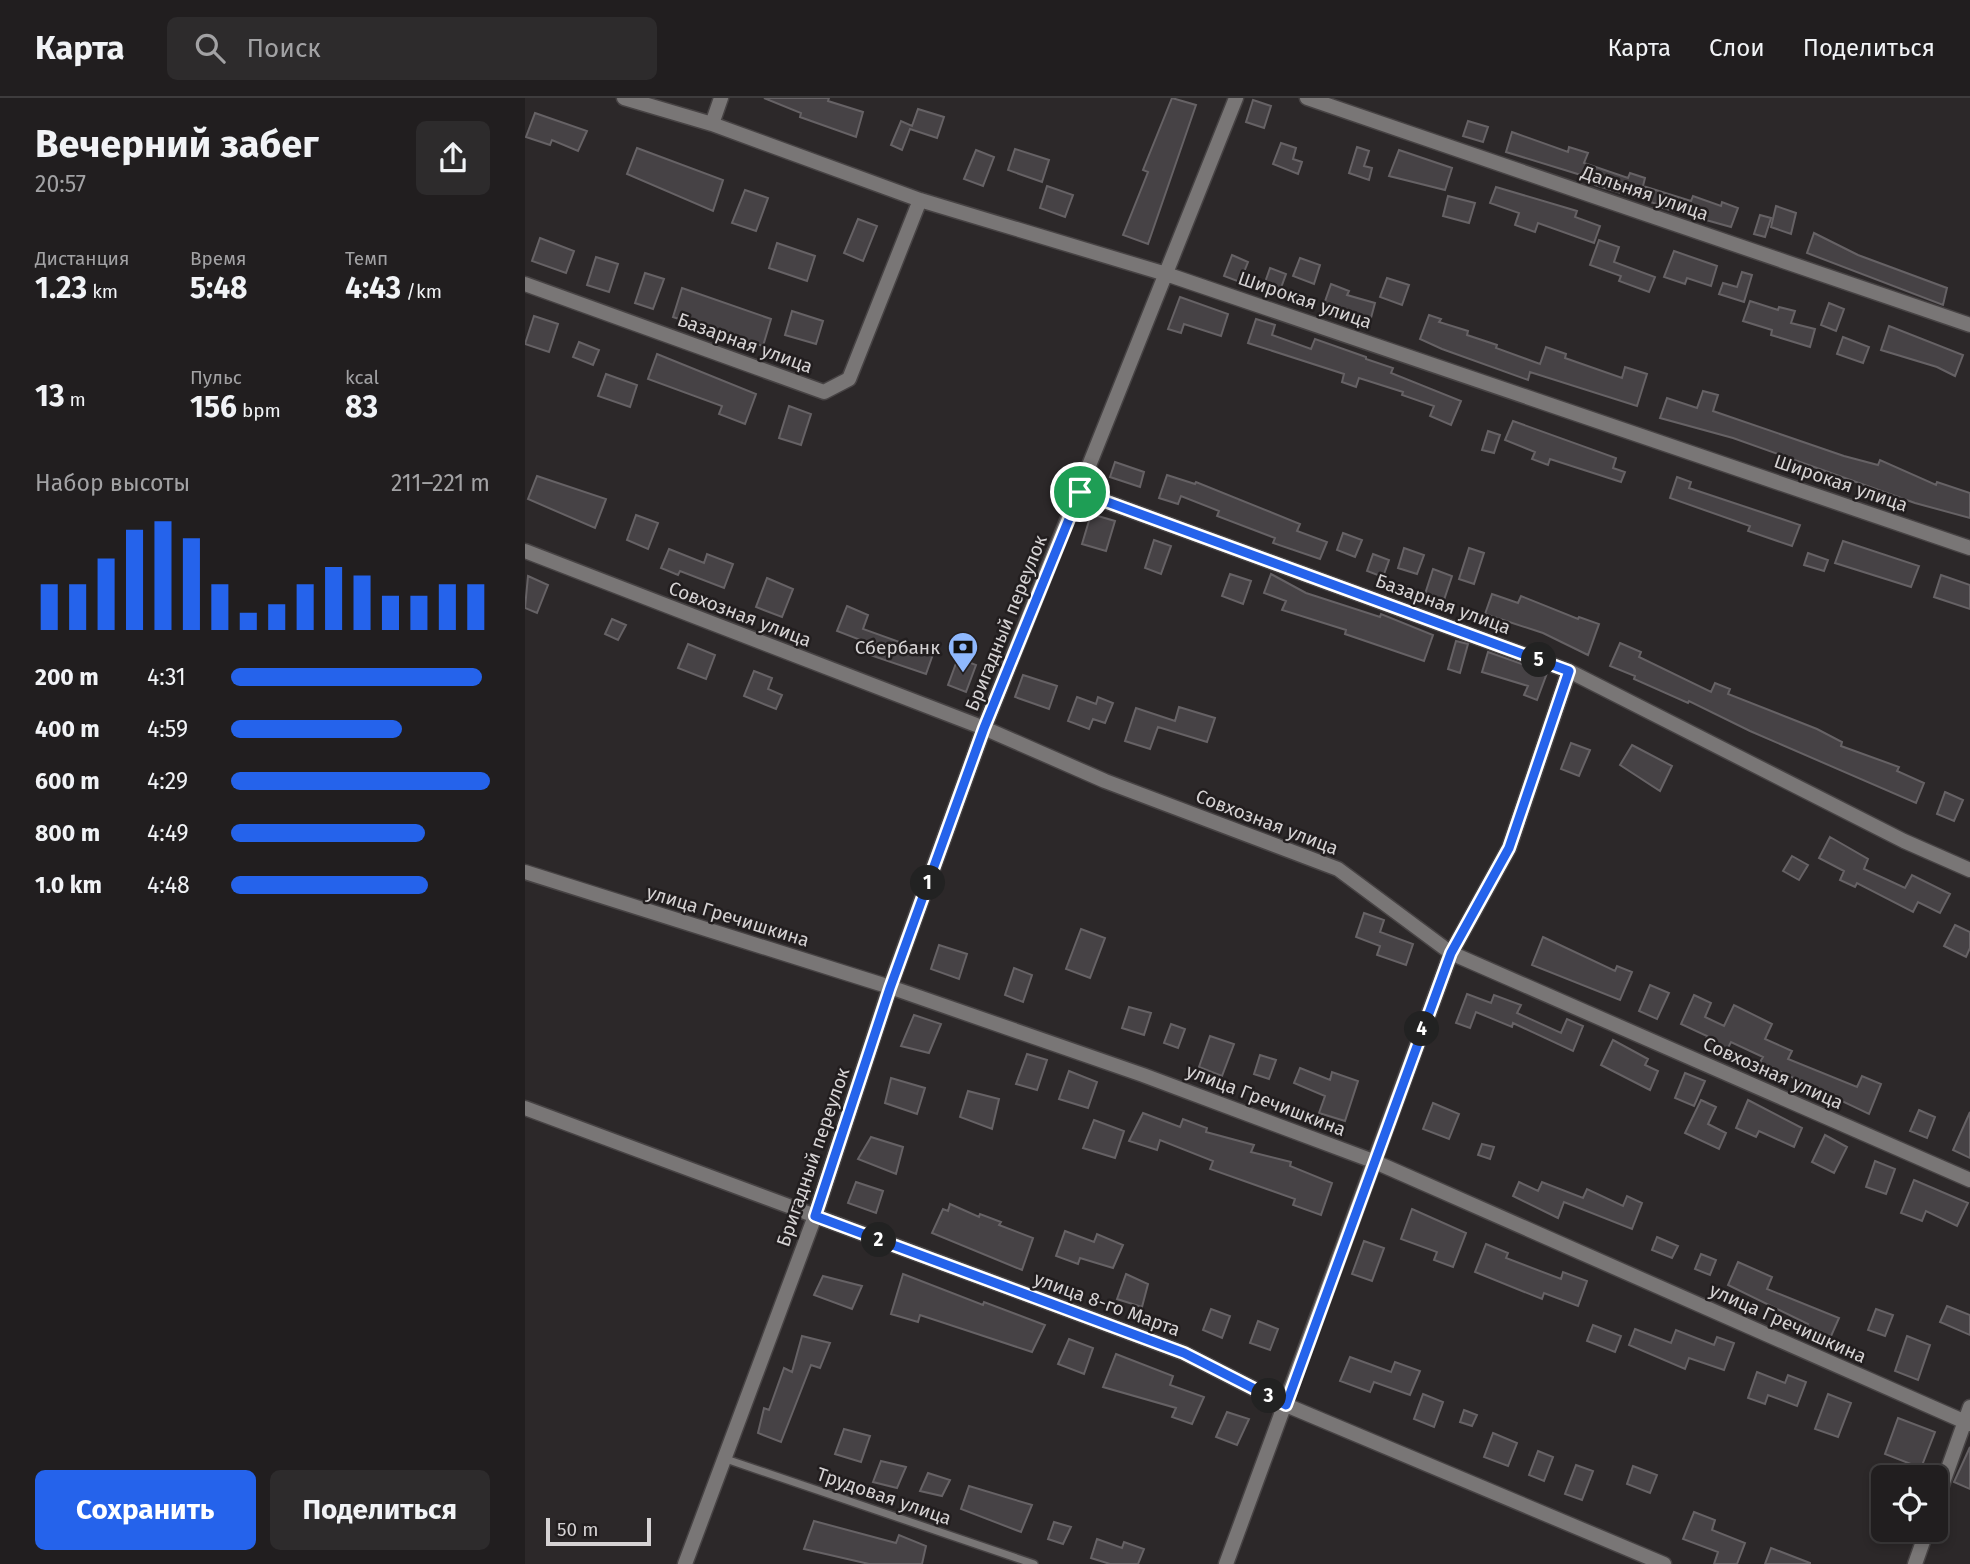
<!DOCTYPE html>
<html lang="ru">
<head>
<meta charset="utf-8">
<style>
  body { margin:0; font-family:"Fira Sans",sans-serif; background:#2d2b2c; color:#f1f3f6; height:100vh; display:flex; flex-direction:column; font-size:26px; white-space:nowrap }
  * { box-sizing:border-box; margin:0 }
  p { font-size:23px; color:#a2a2a4 }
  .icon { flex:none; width:38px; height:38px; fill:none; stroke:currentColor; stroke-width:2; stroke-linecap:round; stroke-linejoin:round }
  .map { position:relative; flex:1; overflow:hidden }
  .details { display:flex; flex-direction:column; background:#211e1f; width:525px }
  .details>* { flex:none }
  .controls { position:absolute; left:1346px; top:1367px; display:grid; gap:14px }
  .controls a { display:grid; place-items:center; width:77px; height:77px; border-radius:10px; background:#211e1f; box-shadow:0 4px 10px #0003,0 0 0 2px #3e3c3d; font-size:35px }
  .scale { position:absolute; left:21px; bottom:18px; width:105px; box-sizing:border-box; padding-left:7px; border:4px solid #d6d3d4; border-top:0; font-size:19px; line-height:24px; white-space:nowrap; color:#d6d3d4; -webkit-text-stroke:5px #221e1f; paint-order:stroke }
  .pin { position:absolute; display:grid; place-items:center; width:60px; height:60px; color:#fff; margin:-30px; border:4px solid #fff; border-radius:50%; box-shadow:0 2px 7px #0007 }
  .km { position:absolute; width:35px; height:35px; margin:-18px; border-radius:50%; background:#222; color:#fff; font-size:19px; line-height:35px; text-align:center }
  .round { display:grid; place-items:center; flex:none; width:74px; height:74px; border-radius:10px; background:#2d2b2c }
  .headline { display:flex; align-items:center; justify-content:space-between; height:119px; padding:0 35px }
  h1 { font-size:38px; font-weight:700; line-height:52px }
  .stats { display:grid; grid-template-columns:repeat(3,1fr); gap:10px; height:119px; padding:7px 35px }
  .stats div { display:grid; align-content:center }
  .stats b { font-size:30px; font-weight:700 }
  .stats small { font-size:19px; font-weight:400 }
  .stats p { font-size:19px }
  .chart { height:196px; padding:14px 35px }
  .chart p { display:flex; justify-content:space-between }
  .chart svg { width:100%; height:126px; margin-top:7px; stroke:#2563eb; stroke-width:6 }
  .action { display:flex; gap:14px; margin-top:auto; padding:14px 35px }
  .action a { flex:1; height:80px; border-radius:10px; background:#2563eb; color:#fff; font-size:28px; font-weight:700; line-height:80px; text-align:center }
  .action a+a { background:#2d2b2c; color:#f1f3f6 }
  ul { padding:0 35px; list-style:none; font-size:23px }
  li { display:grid; grid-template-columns:112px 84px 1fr; align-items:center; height:52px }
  li i { height:18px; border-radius:9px; background:#2563eb }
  header { display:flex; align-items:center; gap:42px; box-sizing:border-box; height:98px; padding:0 35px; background:#211e1f; border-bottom:2px solid #3e3c3d }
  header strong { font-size:33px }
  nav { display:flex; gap:38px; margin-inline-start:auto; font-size:24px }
  .search { width:490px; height:63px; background:#2d2b2c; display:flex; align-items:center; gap:18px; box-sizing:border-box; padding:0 24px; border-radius:10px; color:#a2a2a4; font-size:26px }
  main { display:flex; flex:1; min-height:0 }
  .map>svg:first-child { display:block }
  .building { fill:#464245; stroke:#666265; stroke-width:2 }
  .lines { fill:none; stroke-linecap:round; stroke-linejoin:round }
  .service-casing { stroke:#474344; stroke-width:10 }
  .minor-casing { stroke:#474344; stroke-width:17 }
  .service { stroke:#797676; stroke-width:7 }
  .minor { stroke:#797676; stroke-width:14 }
  .route-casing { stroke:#fff; stroke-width:14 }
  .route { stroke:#2563eb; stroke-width:9 }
  .labels { text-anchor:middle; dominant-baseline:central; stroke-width:5; stroke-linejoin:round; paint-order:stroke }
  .street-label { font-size:19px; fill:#d6d3d4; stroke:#221e1f }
  .poi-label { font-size:19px; fill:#d6d3d4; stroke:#221e1f; text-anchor:end }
</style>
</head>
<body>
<header>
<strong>Карта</strong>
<div class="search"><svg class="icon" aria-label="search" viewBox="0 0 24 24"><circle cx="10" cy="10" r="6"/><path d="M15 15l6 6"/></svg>Поиск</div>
<nav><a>Карта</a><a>Слои</a><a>Поделиться</a></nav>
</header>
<main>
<section class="details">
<div class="headline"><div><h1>Вечерний забег</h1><p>20:57</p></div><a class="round"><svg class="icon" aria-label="share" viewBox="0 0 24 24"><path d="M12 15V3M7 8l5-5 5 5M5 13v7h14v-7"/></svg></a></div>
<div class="stats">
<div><p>Дистанция</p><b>1.23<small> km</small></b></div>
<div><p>Время</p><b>5:48</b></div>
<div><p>Темп</p><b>4:43<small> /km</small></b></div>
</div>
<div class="stats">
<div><b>13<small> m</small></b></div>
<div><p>Пульс</p><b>156<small> bpm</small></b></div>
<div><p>kcal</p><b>83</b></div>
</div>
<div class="chart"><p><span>Набор высоты</span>211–221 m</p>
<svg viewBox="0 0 160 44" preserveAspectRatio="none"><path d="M5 44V28M15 44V28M25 44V19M35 44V9M45 44V6M55 44V12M65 44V28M75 44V38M85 44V35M95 44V28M105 44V22M115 44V25M125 44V32M135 44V32M145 44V28M155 44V28"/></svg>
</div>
<ul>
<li><b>200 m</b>4:31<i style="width:97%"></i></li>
<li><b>400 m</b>4:59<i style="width:66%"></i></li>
<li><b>600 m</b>4:29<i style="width:100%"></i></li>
<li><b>800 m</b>4:49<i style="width:75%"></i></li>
<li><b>1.0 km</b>4:48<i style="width:76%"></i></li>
</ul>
<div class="action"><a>Сохранить</a><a>Поделиться</a></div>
</section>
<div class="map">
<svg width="1445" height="1466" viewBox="0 0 1445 1466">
  <rect width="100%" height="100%" fill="#2c2829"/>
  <!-- building -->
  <path class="building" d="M239,0H304L303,3L338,14L331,39L275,19L276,15Z
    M647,0L671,7L623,146L598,137L623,74L618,72Z
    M728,2L746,8L739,30L721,24Z
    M393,11L419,19L412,40L385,31L377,52L366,47L376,23L387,28Z
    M10,15L62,33L53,53L27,42L25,47L1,39Z
    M943,23L963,29L958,44L938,38Z
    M987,34L1043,54L1044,49L1063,55L1059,65L1103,80L1105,75L1120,80L1118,88L1166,103L1168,98L1196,108L1197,104L1213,110L1206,129L1131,108L1132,106L1070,87L1072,82L981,54Z
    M756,45L771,50L768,61L777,64L773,76L748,66Z
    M832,49L844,53L839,68L847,70L844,82L824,75Z
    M112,50L198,82L188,113L102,76Z
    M490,51L524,62L517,84L483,72Z
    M451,52L469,59L458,88L439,81Z
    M874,52L927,70L920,92L864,78Z
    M522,88L548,97L540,119L515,110Z
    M971,89L1052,113L1050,119L1075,128L1069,145L1013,125L1010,134L990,127L994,115L965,105Z
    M220,92L243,100L231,133L207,125Z
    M923,98L950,105L944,125L918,118Z
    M1251,108L1271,115L1266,136L1246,129Z
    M1235,117L1246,120L1240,139L1229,136Z
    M333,121L352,128L338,163L319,155Z
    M1289,135L1333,157L1422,190L1418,207L1282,155Z
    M15,140L49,153L41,175L7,163Z
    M1074,142L1094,149L1089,164L1130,179L1124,194L1094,183L1096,178L1065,167Z
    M252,145L290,158L282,183L244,170Z
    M1149,153L1192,168L1186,188L1162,180L1160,186L1139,179Z
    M707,157L723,164L715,184L699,178Z
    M71,159L93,166L84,194L62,187Z
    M775,160L795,167L789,186L768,178Z
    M745,170L761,176L753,198L737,193Z
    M1217,174L1227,177L1219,204L1194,196L1198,185L1212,189Z
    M120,175L139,181L128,211L110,205Z
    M862,180L884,187L877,207L855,199Z
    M806,186L824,193L822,197L850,205L843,231L796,215Z
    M157,190L246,221L238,248L148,219Z
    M655,199L703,216L696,238L659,226L656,235L643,231Z
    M1225,203L1253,212L1254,209L1270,213L1266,225L1290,231L1285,249L1246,237L1247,232L1218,223Z
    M1304,205L1319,211L1311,233L1296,227Z
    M267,213L298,223L291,246L260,237Z
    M904,217L916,221L914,224L943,233L942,237L972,247L971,250L1015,266L1021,249L1041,256L1040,260L1097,280L1100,269L1122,276L1112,308L1005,274L1003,282L917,251L895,241Z
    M9,218L33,226L24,254L0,246Z
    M731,221L750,227L747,237L786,251L790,241L841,259V261L868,270L866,275L936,303L926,327L905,318L909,308L877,297L878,294L834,280L831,289L817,284L819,276L723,245Z
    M1364,228L1438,257L1430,278L1412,269L1356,252Z
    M1318,239L1344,249L1338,265L1312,256Z
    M54,244L74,252L68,267L48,259Z
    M132,256L231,296L220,326L194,316L197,308L123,281Z
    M81,276L112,287L105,309L73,298Z
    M1178,293L1193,297L1188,313L1319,358L1353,367L1355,362L1411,387L1412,384L1445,395V420L1390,405L1208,340L1135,320L1142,300L1172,310Z
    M264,308L286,316L276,347L254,340Z
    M988,323L1091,360L1088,370L1100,374L1096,384L1025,361L1023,367L1007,361L1010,354L980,342Z
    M963,333L975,337L969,355L957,352Z
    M590,364L619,374L615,389L585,379Z
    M642,377L670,386L671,384L775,426L772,433L802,444L795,461L748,445L750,440L692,418L694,413L656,398L653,406L634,400Z
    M12,378L81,401L70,430L3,401Z
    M1152,379L1166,384L1164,390L1275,427L1267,448L1223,433L1225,428L1145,400Z
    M566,416L590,423L581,453L557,446Z
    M111,417L133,425L123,451L102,442Z
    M818,435L837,442L830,459L812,452Z
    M629,442L646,448L636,476L620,470Z
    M1318,443L1394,468L1386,489L1310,465Z
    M879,450L899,457L892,476L873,470Z
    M944,450L959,455L949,486L934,481Z
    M144,451L179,465L182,456L208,466L199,490L155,473L153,477L136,470Z
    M1283,455L1303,462L1299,473L1279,467Z
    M848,456L864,462L858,479L842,473Z
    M908,471L927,478L919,502L900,496Z
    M705,476L726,483L718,506L697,498Z
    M746,476L781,495L855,519L856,516L908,537L899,563L820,536L821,532L757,512L761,503L739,495Z
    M1416,477L1445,487V511L1409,499Z
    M3,478L23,487L12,515L0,510Z
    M242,480L268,491L257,519L231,509Z
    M967,496L993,505L996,498L1053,521L1054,519L1074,526L1063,557L1018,535L960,516Z
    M322,508L343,517L338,531L408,556L401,576L342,556L346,546L312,533Z
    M87,521L101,527L93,542L80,536Z
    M931,543L943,546L935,575L923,571Z
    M1095,545L1116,554L1114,559L1186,594L1190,585L1205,591L1203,596L1292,631L1317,644L1316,648L1374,669L1372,673L1399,685L1391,705L1225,633L1164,603L1163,605L1109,581L1110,578L1085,568Z
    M163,546L190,557L181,581L153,570Z
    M963,554L1022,575L1012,602L999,597L1003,588L957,574Z
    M433,560L451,567L441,594L423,587Z
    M229,573L247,580L243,591L257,597L251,611L219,598Z
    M498,577L532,588L524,611L490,599Z
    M552,599L571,606L573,599L588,605L580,625L568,621L564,631L543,623Z
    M654,609L690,620L682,644L633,629L625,651L600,643L611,610L650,623Z
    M1046,645L1065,652L1054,678L1036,671Z
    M1107,647L1147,668L1135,693L1095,667Z
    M1420,694L1438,702L1429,723L1412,716Z
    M1305,739L1343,761L1339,771L1380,790L1387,777L1425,796L1415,815L1393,804L1388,814L1332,785L1330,789L1315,782L1319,773L1294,760Z
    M1267,758L1283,767L1274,782L1258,773Z
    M839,815L859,822L855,834L888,846L881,867L852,857L855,848L831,839Z
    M1430,827L1445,834V850L1441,859L1419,848Z
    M556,831L580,840L565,880L541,871Z
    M1018,839L1090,873L1092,868L1107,874L1095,902L1007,867Z
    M414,847L442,856L434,881L406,871Z
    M489,870L507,877L498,904L480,897Z
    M1125,887L1144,895L1132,921L1114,913Z
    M942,896L966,905L969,897L996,907L992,915L1036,935L1042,921L1058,928L1048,953L988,925L987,929L951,914L945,930L931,925Z
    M1169,897L1186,905L1180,919L1199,928L1209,907L1247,926L1240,941L1267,953L1263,961L1332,989L1337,978L1356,986L1344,1016L1235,964L1238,959L1206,944L1202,952L1181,942L1182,938L1156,926Z
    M604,909L626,915L619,937L597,930Z
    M389,917L416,926L404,955L376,948Z
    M646,926L660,931L653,950L639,945Z
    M685,938L709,946L697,978L674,969Z
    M1088,942L1123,961L1120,967L1133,973L1125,992L1076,967Z
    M502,956L522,962L512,992L491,986Z
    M735,957L751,962L744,981L729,976Z
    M775,970L805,982L807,974L833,983L820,1023L794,1015L800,998L769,985Z
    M544,973L572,984L563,1010L534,1001Z
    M1160,975L1180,983L1169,1008L1150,1000Z
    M366,980L400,990L392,1016L360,1005Z
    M443,993L474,1001L467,1031L435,1019Z
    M1176,1002L1191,1009L1183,1026L1201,1035L1194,1051L1160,1035Z
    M1223,1002L1277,1030L1269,1049L1234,1033L1231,1039L1211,1030Z
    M908,1005L934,1016L924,1041L898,1031Z
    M1394,1012L1410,1019L1402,1040L1385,1033Z
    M1445,1014V1060L1428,1052Z
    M618,1015L655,1029L658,1021L682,1030L681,1034L729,1047L726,1054L766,1064L765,1068L807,1085L796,1117L768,1107L770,1101L685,1071L688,1063L635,1042L632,1052L604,1043Z
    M569,1022L599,1033L590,1060L558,1050Z
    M1300,1037L1322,1049L1309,1075L1287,1064Z
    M346,1039L378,1049L371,1076L333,1061Z
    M957,1046L969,1049L965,1061L953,1057Z
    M1350,1063L1370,1071L1361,1096L1341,1089Z
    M1389,1082L1443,1105L1432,1128L1401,1113L1397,1123L1376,1115Z
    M331,1084L358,1093L351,1115L323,1105Z
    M994,1084L1013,1093L1017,1084L1058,1100L1062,1091L1098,1108L1102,1098L1117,1105L1107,1131L1039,1104L1033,1120L988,1098Z
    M425,1106L454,1119L455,1116L476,1124L474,1127L508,1140L497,1172L407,1135L418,1111L423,1113Z
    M887,1111L941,1135L928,1169L909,1162L912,1154L876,1141Z
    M540,1133L569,1144L572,1136L598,1147L588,1170L555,1160L553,1166L531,1158Z
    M1132,1139L1153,1148L1147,1160L1127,1152Z
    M839,1143L859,1150L847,1183L827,1176Z
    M961,1146L983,1155L981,1160L1036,1181L1038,1174L1062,1183L1053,1208L1019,1195L1017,1201L950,1174Z
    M1176,1156L1191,1162L1185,1177L1170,1171Z
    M1213,1164L1247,1179L1242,1191L1314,1220L1303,1245L1279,1235L1283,1226L1203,1187Z
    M378,1176L458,1207L459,1204L520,1227L507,1254L395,1217L393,1224L366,1216Z
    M601,1176L623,1186L617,1209L592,1201Z
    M298,1178L337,1188L327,1211L289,1197Z
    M1422,1208L1445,1217V1237L1415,1224Z
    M686,1211L705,1218L697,1240L678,1232Z
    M1351,1211L1368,1217L1360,1238L1343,1232Z
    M733,1223L753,1231L745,1252L725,1245Z
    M1068,1227L1096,1238L1090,1254L1062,1243Z
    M1110,1231L1146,1245L1151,1232L1189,1247L1192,1239L1209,1245L1199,1272L1164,1260L1160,1271L1104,1247Z
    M277,1238L305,1245L295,1270L286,1267L256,1344L233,1335L239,1310L244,1312L259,1270L267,1274Z
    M1382,1238L1405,1247L1393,1282L1370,1273Z
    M544,1241L568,1250L559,1276L533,1266Z
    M591,1256L648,1278L645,1287L679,1299L667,1326L647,1319L651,1310L578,1289Z
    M825,1259L866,1274L870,1264L895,1273L885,1297L849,1284L845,1294L815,1283Z
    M1232,1274L1260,1285L1263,1277L1281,1284L1272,1308L1243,1297L1240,1306L1223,1300Z
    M898,1296L918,1304L909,1329L889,1321Z
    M1303,1296L1326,1305L1313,1339L1290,1331Z
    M939,1312L952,1317L947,1328L935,1324Z
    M702,1314L724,1321L712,1347L691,1339Z
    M1373,1320L1410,1334L1396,1370L1360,1356Z
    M319,1331L345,1338L336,1364L310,1356Z
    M968,1335L992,1345L983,1368L959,1359Z
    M1445,1349V1391L1429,1384Z
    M1013,1353L1028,1359L1019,1383L1004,1377Z
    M356,1363L381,1369L372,1390L348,1384Z
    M1051,1367L1068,1373L1057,1402L1040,1396Z
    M1108,1368L1132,1377L1125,1395L1102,1386Z
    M403,1375L425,1382L417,1398L395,1393Z
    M444,1388L507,1407L496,1434L436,1411Z
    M1169,1414L1190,1422L1187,1432L1220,1445L1212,1466H1189L1193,1454L1158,1441Z
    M289,1423L371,1445L374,1437L401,1448L397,1466H344L279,1451Z
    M529,1424L546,1429L538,1446L523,1441Z
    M572,1441L597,1450L599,1444L619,1451L613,1466H585L566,1460Z
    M1246,1450L1285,1465V1466H1240Z"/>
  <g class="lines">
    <!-- service casing -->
    <g class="service-casing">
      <path id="service" d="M198,1360L509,1466"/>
    </g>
    <!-- minor casing -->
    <g class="minor-casing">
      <path id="minor" d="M99,0L187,26L395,102L641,176L1445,450
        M782,0L1445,227
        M187,26L196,0
        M0,186L299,294L324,281L395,102
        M555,394L1044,573L1379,743L1445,772
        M0,453L459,630L580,683L813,771L926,855L1445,1082
        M0,774L365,889L618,977L848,1063L1445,1326
        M0,1010L659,1255L761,1307L1139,1466
        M1410,1407L1445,1309
        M160,1466L290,1118L365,889L459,630L711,0
        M701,1466L926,855L984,750L1044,573
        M1390,1466L1402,1432"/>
    </g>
    <!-- service -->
    <use href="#service" class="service"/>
    <!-- minor -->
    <use href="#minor" class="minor"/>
  </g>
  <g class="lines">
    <!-- route casing -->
    <g class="route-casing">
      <path id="route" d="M555,394L1044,573L984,750L926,855L761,1307L659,1255L290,1118L365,890L459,630Z"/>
    </g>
    <!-- route -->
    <use href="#route" class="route"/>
  </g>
  <!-- icons -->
  <defs>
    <g id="bank-pin" transform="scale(1.575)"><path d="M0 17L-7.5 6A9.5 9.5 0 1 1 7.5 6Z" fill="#8fb8fd" stroke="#221e1f"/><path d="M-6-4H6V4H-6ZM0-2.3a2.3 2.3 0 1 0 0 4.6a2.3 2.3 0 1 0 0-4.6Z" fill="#111"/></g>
  </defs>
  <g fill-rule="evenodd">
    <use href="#bank-pin" x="438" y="549"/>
  </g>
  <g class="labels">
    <!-- street labels -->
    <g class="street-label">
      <text transform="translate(1120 95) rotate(19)">Дальняя улица</text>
      <text transform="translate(780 202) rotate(19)">Широкая улица</text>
      <text transform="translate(220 245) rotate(20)">Базарная улица</text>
      <text transform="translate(1316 385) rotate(19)">Широкая улица</text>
      <text transform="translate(918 506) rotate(20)">Базарная улица</text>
      <text transform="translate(215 516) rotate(21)">Совхозная улица</text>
      <text transform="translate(481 525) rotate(-68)">Бригадный переулок</text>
      <text transform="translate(742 724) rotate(21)">Совхозная улица</text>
      <text transform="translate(203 818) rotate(17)">улица Гречишкина</text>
      <text transform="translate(1248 975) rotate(24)">Совхозная улица</text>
      <text transform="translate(741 1002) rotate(21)">улица Гречишкина</text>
      <text transform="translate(288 1059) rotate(-71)">Бригадный переулок</text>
      <text transform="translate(582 1206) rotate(20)">улица 8-го Марта</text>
      <text transform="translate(1263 1225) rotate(24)">улица Гречишкина</text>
      <text transform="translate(359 1398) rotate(19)">Трудовая улица</text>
    </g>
    <!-- poi labels -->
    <g class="poi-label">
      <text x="415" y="549">Сбербанк</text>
    </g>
  </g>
</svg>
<div class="controls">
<a><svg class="icon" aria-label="locate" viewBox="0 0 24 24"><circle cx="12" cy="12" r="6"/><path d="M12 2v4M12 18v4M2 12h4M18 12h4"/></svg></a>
</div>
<div class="scale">50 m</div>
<div class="pin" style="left:555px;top:394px;background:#1e9e55"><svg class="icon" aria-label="arrive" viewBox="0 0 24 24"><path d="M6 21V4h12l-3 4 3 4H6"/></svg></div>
<b class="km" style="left:403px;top:785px">1</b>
<b class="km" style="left:354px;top:1142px">2</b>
<b class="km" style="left:744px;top:1298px">3</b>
<b class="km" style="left:897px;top:931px">4</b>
<b class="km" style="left:1014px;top:562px">5</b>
</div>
</main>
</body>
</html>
